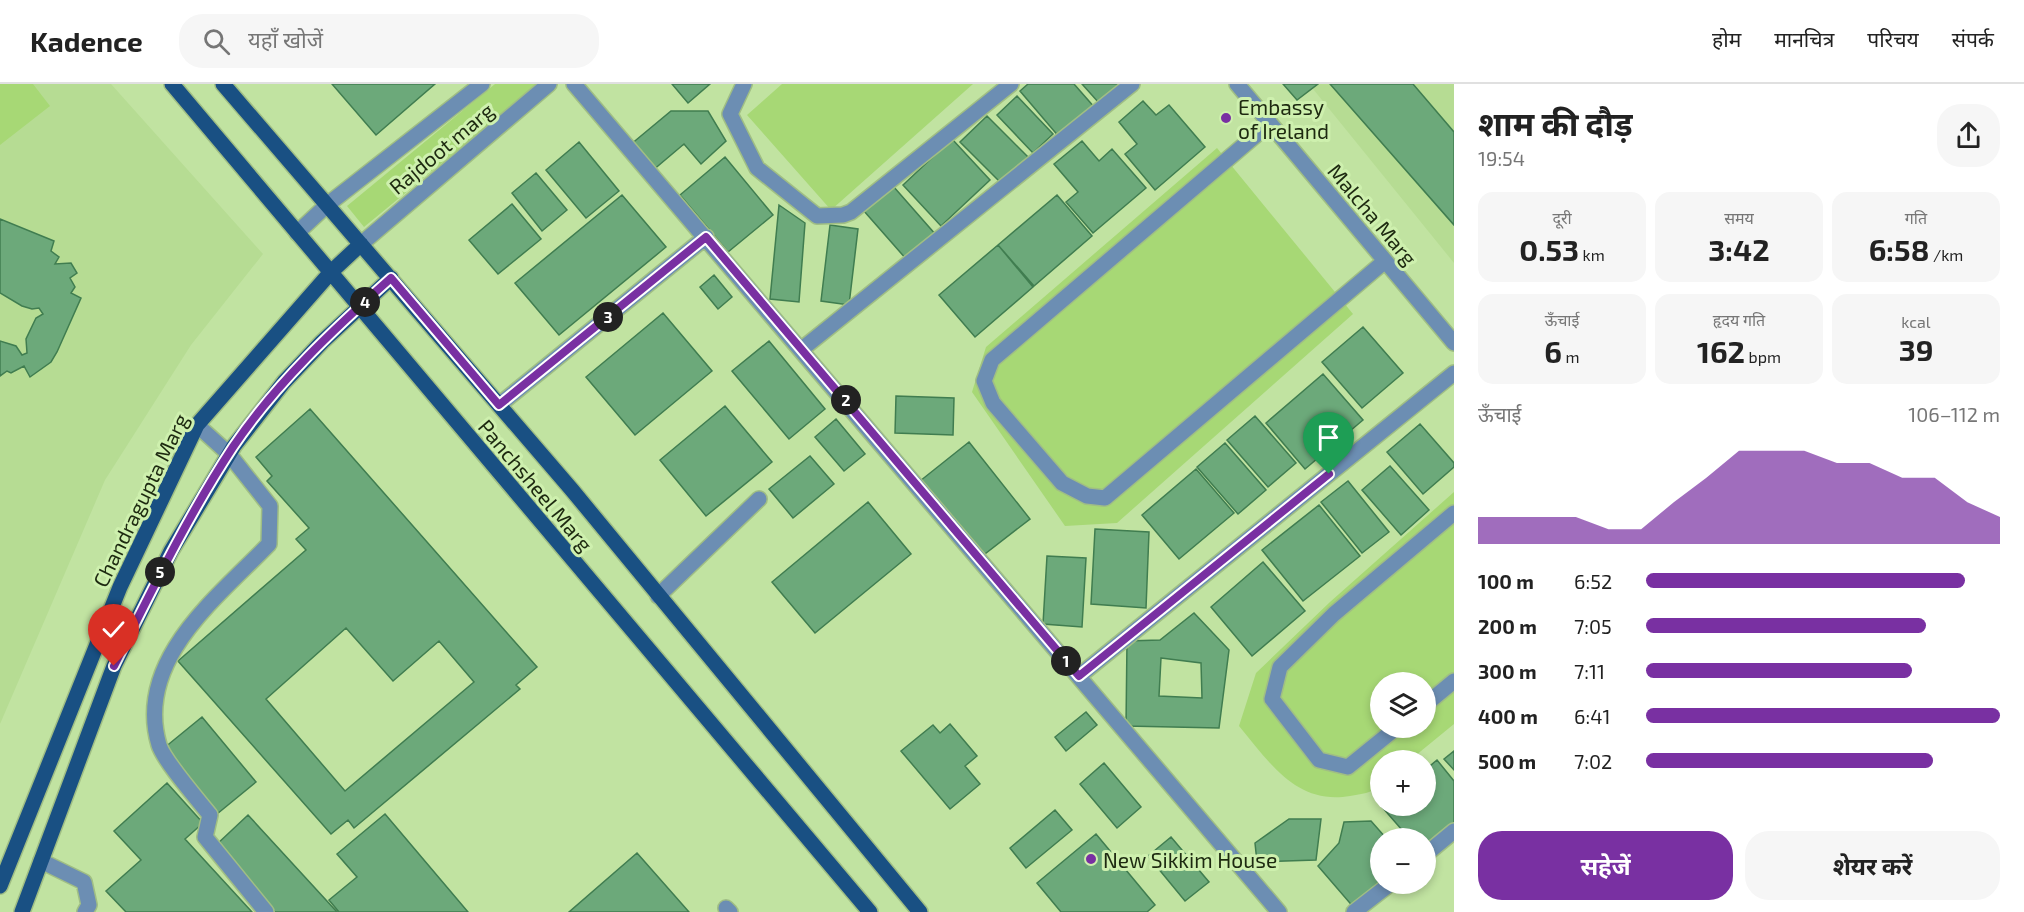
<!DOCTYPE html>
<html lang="hi">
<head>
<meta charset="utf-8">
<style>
  body { margin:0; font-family:"Exo 2","Noto Sans Devanagari",sans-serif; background:#f6f6f6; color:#222; height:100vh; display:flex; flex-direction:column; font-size:22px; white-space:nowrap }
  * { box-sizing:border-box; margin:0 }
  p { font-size:20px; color:#767676 }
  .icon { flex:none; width:33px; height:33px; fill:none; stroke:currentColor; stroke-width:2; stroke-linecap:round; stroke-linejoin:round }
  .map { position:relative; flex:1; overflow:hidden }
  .drawer { display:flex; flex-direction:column; background:#fff; width:570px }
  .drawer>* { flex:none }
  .fabs { position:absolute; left:1370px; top:588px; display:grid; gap:12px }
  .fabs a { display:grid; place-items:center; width:66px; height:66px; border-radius:50%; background:#fff; box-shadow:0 3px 9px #0003; font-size:30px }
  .pin { position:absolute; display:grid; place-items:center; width:51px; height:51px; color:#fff; margin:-62px -26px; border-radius:50% 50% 50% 0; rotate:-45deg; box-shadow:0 0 6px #0007 }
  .pin .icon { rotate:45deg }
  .km { position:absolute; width:30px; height:30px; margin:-15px; border-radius:50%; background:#222; color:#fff; font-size:16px; line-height:30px; text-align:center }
  .round { display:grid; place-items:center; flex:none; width:63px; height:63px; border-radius:24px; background:#f6f6f6 }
  .head { display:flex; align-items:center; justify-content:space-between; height:102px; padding:0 24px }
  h1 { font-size:33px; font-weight:700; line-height:45px }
  .metrics { display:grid; grid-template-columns:repeat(3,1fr); gap:9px; height:102px; padding:6px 24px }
  .metrics div { display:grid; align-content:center; border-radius:15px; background:#f6f6f6; text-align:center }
  .metrics b { font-size:30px; font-weight:700 }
  .metrics small { font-size:16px; font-weight:400 }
  .metrics p { font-size:16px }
  .chart { height:168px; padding:12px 24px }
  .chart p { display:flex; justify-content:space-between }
  .chart svg { width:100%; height:108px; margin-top:6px; fill:#7930a2; opacity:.7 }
  .primary-button { display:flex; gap:12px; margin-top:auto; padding:12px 24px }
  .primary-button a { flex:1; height:69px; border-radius:24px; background:#7930a2; color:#fff; font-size:24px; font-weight:700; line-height:69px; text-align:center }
  .primary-button a+a { background:#f6f6f6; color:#222 }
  ul { padding:0 24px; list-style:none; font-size:20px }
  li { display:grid; grid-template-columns:96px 72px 1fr; align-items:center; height:45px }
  li i { height:15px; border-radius:8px; background:#7930a2 }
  header { display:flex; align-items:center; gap:36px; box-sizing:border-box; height:84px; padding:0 30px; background:#fff; border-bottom:2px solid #e0e0e0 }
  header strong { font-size:28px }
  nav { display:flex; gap:33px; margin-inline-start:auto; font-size:21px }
  .search { width:420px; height:54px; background:#f6f6f6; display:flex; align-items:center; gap:15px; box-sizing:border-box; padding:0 21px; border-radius:24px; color:#767676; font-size:22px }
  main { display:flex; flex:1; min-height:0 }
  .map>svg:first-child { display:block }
  .built { fill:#b6dc93 }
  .green { fill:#a7d875; fill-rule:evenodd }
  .building { fill:#6ca97a; stroke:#407d50; stroke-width:1.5; fill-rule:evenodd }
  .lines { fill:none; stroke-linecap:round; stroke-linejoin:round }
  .minor-casing { stroke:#a0be84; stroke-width:18 }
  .major-casing { stroke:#a0be84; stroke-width:18 }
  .minor { stroke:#6c8eb3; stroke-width:15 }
  .major { stroke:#195083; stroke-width:15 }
  .route-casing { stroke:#fff; stroke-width:12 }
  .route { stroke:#7930a2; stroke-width:8 }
  .poi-dot { fill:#7930a2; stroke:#cef0ae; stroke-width:2 }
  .labels { text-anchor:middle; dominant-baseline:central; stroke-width:6; stroke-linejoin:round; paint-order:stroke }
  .poi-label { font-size:21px; fill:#1d2910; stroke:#cef0ae; text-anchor:start }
  .street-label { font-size:21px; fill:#1d2910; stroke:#cef0ae }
</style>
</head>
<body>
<header>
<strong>Kadence</strong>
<div class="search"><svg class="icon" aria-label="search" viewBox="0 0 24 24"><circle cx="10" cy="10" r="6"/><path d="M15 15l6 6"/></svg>यहाँ खोजें</div>
<nav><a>होम</a><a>मानचित्र</a><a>परिचय</a><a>संपर्क</a></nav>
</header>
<main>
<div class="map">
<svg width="1454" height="828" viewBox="0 0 1454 828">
  <rect width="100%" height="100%" fill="#c1e3a1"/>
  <!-- built -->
  <path class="built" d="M0,0H111L263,170L191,261L105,396L0,640Z
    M1309,0H1454V179Z"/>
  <!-- green -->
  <path class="green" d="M0,0H33L50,22L0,61Z
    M495,0H538L364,143L347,122Z
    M782,0H973L831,126L747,31Z
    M1217,64L1353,230L1117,439L1065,442L972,308L986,263Z
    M1454,408V640L1410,676H1380V702C1371,709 1362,710 1350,712C1296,721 1270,679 1239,642L1256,589L1330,518ZM1380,598H1425V644H1380Z"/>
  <!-- building -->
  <path class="building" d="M332,0H435L376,51Z
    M672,0H710L688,19Z
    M1028,0H1074L1095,24L1060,54L1020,7Z
    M1082,0H1119L1099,19Z
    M1283,0H1318L1297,16Z
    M1330,0H1413L1454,48V141Z
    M1017,12L1053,50L1033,69L997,31Z
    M1143,17L1156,31L1169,21L1205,63L1155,106L1125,70L1137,60L1119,38Z
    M671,27H708L726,57L701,80L684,60L652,87L630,61Z
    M987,32L1028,73L1001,99L960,58Z
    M952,55L990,96L941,142L903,101Z
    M1082,57L1099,77L1112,65L1146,104L1093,149L1066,118L1078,108L1054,80Z
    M579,58L619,107L586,134L546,86Z
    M725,73L773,131L728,168L680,111Z
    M536,89L567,126L542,147L512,109Z
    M893,102L936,151L907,176L864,127Z
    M622,111L666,163L559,251L515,199Z
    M1057,111L1092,152L1034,202L998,161Z
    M512,120L541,155L498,190L469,156Z
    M779,121L805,139L799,218L770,215Z
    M0,135L54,157L51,167L59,173L55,180L71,179L77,189L70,194L75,203L71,209L81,214L57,268L51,278L30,293L24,282L11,289L7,287L0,292V257L16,262L22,271L27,269L26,255L36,234L43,230L39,224L32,225L22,222L0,209Z
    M830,141L858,145L849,221L821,217Z
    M998,161L1033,203L975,253L939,211Z
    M714,191L732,213L718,225L700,203Z
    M663,229L712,287L635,351L586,293Z
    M1363,243L1403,289L1362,324L1322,278Z
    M769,257L825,325L789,355L732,287Z
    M1323,290L1363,336L1305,385L1266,339Z
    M896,312L954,314L953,351L895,349Z
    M725,322L772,378L706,432L660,376Z
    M310,325L537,583L516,601L520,605L354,744L348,736L331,750L178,577L306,466L296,455L309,444L267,397L272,392L256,373ZM346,544L393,597L439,557L474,598L345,707L266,615Z
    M1255,332L1296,379L1268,403L1227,356Z
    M836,335L865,370L844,387L815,353Z
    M1420,340L1454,379V383L1423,410L1387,368Z
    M969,358L1030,435L981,473L920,397Z
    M1225,359L1266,406L1238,430L1197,383Z
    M810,372L834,400L793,434L769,405Z
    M1390,382L1429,426L1401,451L1362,406Z
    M1196,385L1234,429L1179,475L1142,431Z
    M1348,397L1389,448L1362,469L1321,418Z
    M868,418L911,470L815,549L772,498Z
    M1319,421L1360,472L1303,517L1262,466Z
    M1095,445L1149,448L1146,524L1091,520Z
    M1047,472L1086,474L1082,543L1043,540Z
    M1263,478L1305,527L1252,572L1211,523Z
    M1194,529L1229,566L1219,644L1126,642L1127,557L1160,556ZM1161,574L1201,579L1202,614L1159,612Z
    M1086,628L1097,641L1066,667L1055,653Z
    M202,633L256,698L217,730L164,664Z
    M950,640L977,672L965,682L980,700L950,725L901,667L933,641L940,649Z
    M1454,667V686L1444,675Z
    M1437,676L1454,697V742L1425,767V754H1409L1382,723L1425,722V686Z
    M1104,679L1141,723L1117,744L1080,700Z
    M167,699L203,739L185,755L252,828H126L106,807L141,776L114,747Z
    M1055,726L1072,746L1026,784L1010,764Z
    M385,730L468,828H339L329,816L357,793L337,770Z
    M248,731L337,828H275L215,762Z
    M1289,735H1321L1316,776L1257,778L1255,759Z
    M1371,737L1386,754H1380V800L1355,825L1318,782L1339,759L1344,738Z
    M1096,750L1155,821L1147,828H1061L1037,799Z
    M1171,753L1209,798L1185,817L1148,772Z
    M637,769L689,828H569Z"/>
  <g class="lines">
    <!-- minor casing -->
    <g class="minor-casing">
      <path id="minor" d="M574,0L1279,828
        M744,0L730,30L757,84L817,132L843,131L851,128L1011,0
        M1237,0L1454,259
        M1270,39L992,276L984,297L993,319L1062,399L1087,412L1105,414L1385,177
        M297,149L327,121L482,0
        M361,160L549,0
        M802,265L1132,0
        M499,321L706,153
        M197,341L229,370L270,422L269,460C218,513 134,576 159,661C164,677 198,716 210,731L205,753L266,828
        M658,512L759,415
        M1079,592L1454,289
        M1425,621L1454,597
        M1396,644L1348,683L1319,676L1272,615L1280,583L1334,530L1454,429
        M1425,771L1454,747
        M41,777L84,798L89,821L85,828
        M726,824L730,828
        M1354,828L1390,800"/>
    </g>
    <!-- major casing -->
    <g class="major-casing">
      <path id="major" d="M172,0L870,828
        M223,0L572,406L920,828
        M0,802L120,503L197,341L331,188L361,160
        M22,828L114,582L171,467L234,362L284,298L322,258L391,194"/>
    </g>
    <!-- minor -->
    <use href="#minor" class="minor"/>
    <!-- major -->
    <use href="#major" class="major"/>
  </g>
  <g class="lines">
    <!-- route casing -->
    <g class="route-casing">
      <path id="route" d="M114,582C151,508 187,433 233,363C276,299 334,245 391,194L499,321L706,153L1079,592L1329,390"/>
    </g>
    <!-- route -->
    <use href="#route" class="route"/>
  </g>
  <!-- markers -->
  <g class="poi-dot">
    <circle cx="1226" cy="34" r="6"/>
    <circle cx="1091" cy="775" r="6"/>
  </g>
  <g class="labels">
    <!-- poi labels -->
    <g class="poi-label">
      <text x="1238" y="22">Embassy<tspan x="1238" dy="24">of Ireland</tspan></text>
      <text x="1103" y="775">New Sikkim House</text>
    </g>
    <!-- street labels -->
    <g class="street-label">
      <text transform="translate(441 64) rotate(-40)">Rajdoot marg</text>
      <text transform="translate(1373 130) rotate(50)">Malcha Marg</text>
      <text transform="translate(536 401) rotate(50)">Panchsheel Marg</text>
      <text transform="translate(140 416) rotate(-64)">Chandragupta Marg</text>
    </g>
  </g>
</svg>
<div class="fabs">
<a><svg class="icon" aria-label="layers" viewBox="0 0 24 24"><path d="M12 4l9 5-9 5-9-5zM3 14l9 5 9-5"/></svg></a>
<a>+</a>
<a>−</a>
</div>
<div class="pin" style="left:1329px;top:390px;background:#1e9e55"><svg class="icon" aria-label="arrive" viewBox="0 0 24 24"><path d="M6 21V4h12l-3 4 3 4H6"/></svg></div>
<div class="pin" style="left:114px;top:582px;background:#d93025"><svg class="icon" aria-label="check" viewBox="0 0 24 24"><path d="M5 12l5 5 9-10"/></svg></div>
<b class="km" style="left:1066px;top:577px">1</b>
<b class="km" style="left:846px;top:316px">2</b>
<b class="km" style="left:608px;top:233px">3</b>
<b class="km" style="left:365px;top:218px">4</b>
<b class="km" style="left:160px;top:488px">5</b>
</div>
<section class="drawer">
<div class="head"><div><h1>शाम की दौड़</h1><p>19:54</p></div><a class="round"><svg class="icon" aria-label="share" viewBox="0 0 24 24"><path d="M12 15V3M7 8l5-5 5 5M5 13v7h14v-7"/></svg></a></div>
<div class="metrics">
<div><p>दूरी</p><b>0.53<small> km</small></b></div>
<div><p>समय</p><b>3:42</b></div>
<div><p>गति</p><b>6:58<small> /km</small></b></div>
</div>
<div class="metrics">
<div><p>ऊँचाई</p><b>6<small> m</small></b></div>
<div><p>हृदय गति</p><b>162<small> bpm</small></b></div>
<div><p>kcal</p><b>39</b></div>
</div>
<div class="chart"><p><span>ऊँचाई</span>106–112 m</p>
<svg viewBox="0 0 160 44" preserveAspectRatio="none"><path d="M0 44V33L10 33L20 33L30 33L40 38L50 38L60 27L70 17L80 6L90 6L100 6L110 11L120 11L130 17L140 17L150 27L160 33V44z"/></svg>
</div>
<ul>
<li><b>100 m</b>6:52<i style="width:90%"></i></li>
<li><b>200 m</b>7:05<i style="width:79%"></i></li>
<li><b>300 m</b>7:11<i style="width:75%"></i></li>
<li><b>400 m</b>6:41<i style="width:100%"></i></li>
<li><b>500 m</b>7:02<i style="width:81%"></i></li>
</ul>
<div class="primary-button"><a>सहेजें</a><a>शेयर करें</a></div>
</section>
</main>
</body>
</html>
